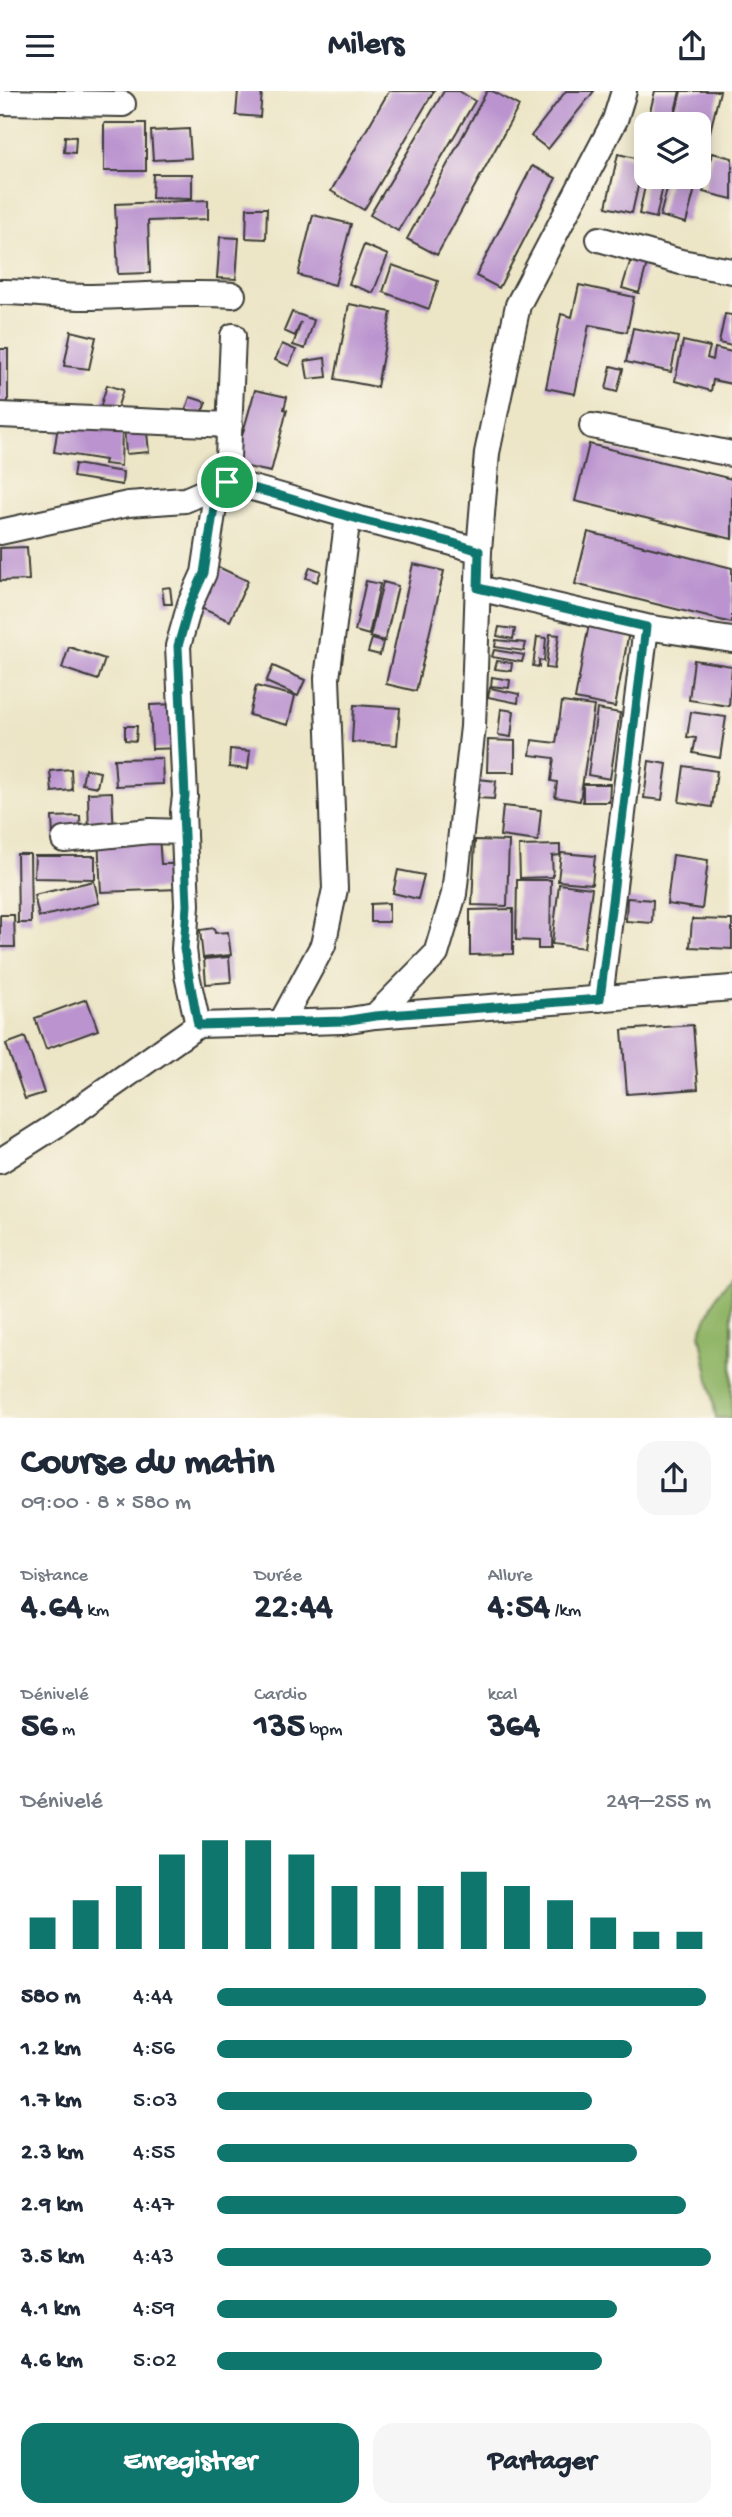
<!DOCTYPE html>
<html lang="fr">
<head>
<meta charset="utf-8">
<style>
  body { margin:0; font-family:"Gochi Hand",sans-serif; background:#f6f6f7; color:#1f2937; height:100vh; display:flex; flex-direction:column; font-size:26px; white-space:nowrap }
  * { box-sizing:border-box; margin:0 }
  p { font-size:23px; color:#747a83 }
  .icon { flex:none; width:38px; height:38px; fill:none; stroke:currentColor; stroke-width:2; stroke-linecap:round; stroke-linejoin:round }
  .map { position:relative; height:1327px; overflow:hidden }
  .details { display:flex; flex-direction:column; background:#fff; flex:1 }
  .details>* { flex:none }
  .buttons { position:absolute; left:634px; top:21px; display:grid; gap:14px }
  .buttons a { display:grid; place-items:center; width:77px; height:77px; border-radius:14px; background:#fff; box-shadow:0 4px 18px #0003; font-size:35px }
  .pin { position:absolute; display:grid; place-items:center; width:60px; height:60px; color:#fff; margin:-30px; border:4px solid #fff; border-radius:50%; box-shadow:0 2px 7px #0007 }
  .round { display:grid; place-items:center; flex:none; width:74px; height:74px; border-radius:21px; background:#f6f6f7 }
  .overview { display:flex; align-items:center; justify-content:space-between; height:119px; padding:0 21px }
  h1 { font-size:38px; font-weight:700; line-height:52px }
  .metrics { display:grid; grid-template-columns:repeat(3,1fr); gap:10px; height:119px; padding:7px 21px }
  .metrics div { display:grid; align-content:center }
  .metrics b { font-size:35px; font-weight:700 }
  .metrics small { font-size:19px; font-weight:400 }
  .metrics p { font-size:19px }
  .chart { height:196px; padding:14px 21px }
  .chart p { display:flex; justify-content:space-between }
  .chart svg { width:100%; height:126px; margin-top:7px; stroke:#0f766e; stroke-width:6 }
  .primary-button { display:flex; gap:14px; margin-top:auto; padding:14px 21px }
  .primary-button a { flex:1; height:80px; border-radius:21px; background:#0f766e; color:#fff; font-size:28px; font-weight:700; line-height:80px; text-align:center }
  .primary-button a+a { background:#f6f6f7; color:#1f2937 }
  ul { padding:0 21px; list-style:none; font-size:23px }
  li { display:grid; grid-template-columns:112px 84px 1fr; align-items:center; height:52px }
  li i { height:18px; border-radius:9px; background:#0f766e }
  header { display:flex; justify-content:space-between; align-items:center; height:91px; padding:0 21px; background:#fff; font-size:32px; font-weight:700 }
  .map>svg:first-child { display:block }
  .forest { fill:#92b669; stroke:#576942; stroke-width:2 }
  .building { fill:#ba93cf }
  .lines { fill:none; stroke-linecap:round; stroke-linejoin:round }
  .street-casing { stroke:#3b3a36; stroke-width:28 }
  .street { stroke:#fff; stroke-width:24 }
  .route-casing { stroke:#fff; stroke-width:14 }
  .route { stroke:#0f766e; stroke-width:9 }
</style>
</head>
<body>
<header><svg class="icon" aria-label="menu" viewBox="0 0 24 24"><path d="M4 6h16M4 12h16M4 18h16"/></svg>Milers<svg class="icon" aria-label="share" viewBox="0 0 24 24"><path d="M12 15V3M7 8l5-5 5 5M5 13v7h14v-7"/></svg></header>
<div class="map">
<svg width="732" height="1327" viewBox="0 0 732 1327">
  <rect width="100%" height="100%" fill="#fbf7ec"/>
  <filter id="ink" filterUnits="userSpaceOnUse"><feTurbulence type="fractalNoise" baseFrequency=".0143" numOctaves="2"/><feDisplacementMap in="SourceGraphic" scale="14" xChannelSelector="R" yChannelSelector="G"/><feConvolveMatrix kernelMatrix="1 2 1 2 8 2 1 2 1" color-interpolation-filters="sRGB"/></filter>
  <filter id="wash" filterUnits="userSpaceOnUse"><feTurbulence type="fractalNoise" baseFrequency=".00686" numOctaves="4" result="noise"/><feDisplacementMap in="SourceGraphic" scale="28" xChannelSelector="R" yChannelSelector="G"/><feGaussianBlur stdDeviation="1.57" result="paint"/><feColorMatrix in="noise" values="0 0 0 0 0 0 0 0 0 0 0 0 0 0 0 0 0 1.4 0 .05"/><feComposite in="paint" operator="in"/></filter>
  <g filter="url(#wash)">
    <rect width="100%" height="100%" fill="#ece5c6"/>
    <!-- forest -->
    <path class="forest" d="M732,1186V1327H716L700,1242L718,1202Z"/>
    <g id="blocks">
      <!-- building -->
      <path class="building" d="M238,0H262L260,26L236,24Z
        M389,0H434L364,119L331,100Z
        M444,0H459L475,10L398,140L370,124Z
        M487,0H492L519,15L437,164L407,148Z
        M566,0H594L548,58L531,45Z
        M655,0H680L672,33H647Z
        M681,0H720L705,61L698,59V33H673Z
        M104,32H146V80H104Z
        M189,38L191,67L153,69L151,40Z
        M65,45L76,46L75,62L64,61Z
        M712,62L732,67V108L703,101Z
        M618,63L644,69L632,122L606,116Z
        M532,75L556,87L499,197L476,185Z
        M153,83H192V108L152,107Z
        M647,86H665L656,127L639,123Z
        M670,86H698L686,132L660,125Z
        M208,109V128L148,130L150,182L118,183L115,113Z
        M247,117H267L266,148L246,147Z
        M313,124L351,133L335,194L298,184Z
        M220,146L239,147L236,188L217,187Z
        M364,154L388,164L373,202L349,193Z
        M632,165L648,169L639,202L622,197Z
        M392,174L438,190L429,218L383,201Z
        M579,194L634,206L627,241L589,234L575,303L546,297L561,223L572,226Z
        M349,213L391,221L377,296L335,288Z
        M292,221L314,229L305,258L293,254L301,231L295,245L284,240Z
        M725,223L732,224V255L719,252Z
        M633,237L678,246L671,281L626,271Z
        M71,240L96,246L89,278L64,275Z
        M683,250L710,256L707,267L713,269L715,257L732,261V293L713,289L711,300L675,290Z
        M282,253L296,259L289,275L275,269Z
        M0,258H8V315H0Z
        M325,267L327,286L308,288L305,270Z
        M611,275L623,278L617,301L606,298Z
        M107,294L123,299L116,321L100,317Z
        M255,299L287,306L284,318L287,319L271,381L238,374L236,366Z
        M190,306L206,311L202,323L186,318Z
        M59,329L122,339L121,375L104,373L105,369L54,361Z
        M146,332L149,361L126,363L124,334Z
        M589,353L732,388V448L575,410Z
        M75,373L123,381L122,394L73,386Z
        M588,441L732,477V532L575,493Z
        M27,456L29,489L0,490V457Z
        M212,473L248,490L230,530L194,514Z
        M413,473L444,480L416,600L386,593Z
        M310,476L321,480L317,491L306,487Z
        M366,490L380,493L369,544L355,540Z
        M383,491L398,495L385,550L370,546Z
        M170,496L172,513H164L162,497Z
        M589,533L629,541L615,616L575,608Z
        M499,536L515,538L513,548L497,545Z
        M550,543L559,544L554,578L546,577Z
        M537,546L546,547L544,570L539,569V576L533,575Z
        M372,548L383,551L380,564L368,561Z
        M496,549L526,552L524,560L495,556Z
        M69,556L105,568L98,589L62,577Z
        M494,559L524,564L522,571L492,566Z
        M694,569L732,575L729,615L689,609Z
        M497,570L512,572L511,580L495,578Z
        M273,575L305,589L298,605L266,591Z
        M492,586L510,589L509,597L491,595Z
        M256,595L295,605L288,634L249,624Z
        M490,597L519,603L518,612L488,606Z
        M562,611L594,615L580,710L555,706L557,691L551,690L554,667L530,664L532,649L556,652Z
        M178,613L180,657L152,658L150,614Z
        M354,614L400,617L397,654L352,651Z
        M501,618L514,620L511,646L498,644Z
        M597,618L620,622L610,688L588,684Z
        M691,621L726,626L720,667L693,662L696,647L687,646Z
        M125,635H137L136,650L125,649Z
        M488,649L515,650V681H487Z
        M230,658L250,660L248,678L229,676Z
        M162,667L163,693L116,695L114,668Z
        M649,670L667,673L662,709L644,707Z
        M684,675L717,680L712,716L679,711Z
        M71,678L72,699L52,701L50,680Z
        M85,678L100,681L97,696L82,693Z
        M478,688L496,690L494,708L476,707Z
        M583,693H610L609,711H583Z
        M112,701L114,745L89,746L88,702Z
        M503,715L541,719L538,750L500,745Z
        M80,725L81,746L53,747L52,726Z
        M159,745L161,773H177L178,798L101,801L98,748Z
        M475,749L509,750L507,815L472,814Z
        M560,754V764L552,765L553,786L520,787L519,755Z
        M561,762L595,765L592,793L558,790Z
        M17,763H30L31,832H18Z
        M673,764L708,769L702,818L667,813Z
        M35,765H95V788L34,787Z
        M398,779L424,784L418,808L393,802Z
        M517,789H551L550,858H538V850L516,849Z
        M94,790L99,812L39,826L34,804Z
        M559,793L592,797L584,857L552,853Z
        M627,807L653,809L652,832L626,830Z
        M389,812V831H371V813Z
        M513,818V863L470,864V819Z
        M0,824H14L15,856H0Z
        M692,828L732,829V858L690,856Z
        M214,837L215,842L228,841L231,864L203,867L200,839Z
        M229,866L231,891L206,893L204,868Z
        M87,908L98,939L46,958L35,927Z
        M693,934L698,998L627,1003L622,939Z
        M25,946L44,1002L25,1008L6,953Z"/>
    </g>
  </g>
  <g filter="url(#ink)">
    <use href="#blocks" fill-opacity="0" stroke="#3b3a36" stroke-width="2"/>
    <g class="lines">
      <!-- street casing -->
      <g class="street-casing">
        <path id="street" d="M0,11L123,13
          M599,148L681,171L732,180
          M0,201C31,200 61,207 92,206C140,205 185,201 233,204
          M233,245L227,391C270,400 311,415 353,426C395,438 437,446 479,460
          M0,324L230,334
          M592,335L732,363
          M0,441L128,413L185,409L227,391
          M478,497L646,536L732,549
          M64,749L150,740L184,741
          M600,908L646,536
          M375,925L436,863L454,803L473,636L479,460L487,362L518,214L615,29L624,0
          M281,932L323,854L335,798L327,587L348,425
          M198,934L187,884L184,858L187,814L183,721L185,705L178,555L190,513L204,482L214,416L227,391
          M0,1070L55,1035L198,934L343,930L375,925L732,897"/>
      </g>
      <!-- street -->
      <use href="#street" class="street"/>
    </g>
  </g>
  <g class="lines" filter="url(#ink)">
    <!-- route casing -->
    <g class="route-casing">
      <path id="route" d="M227,391C271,400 314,416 358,428C398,439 439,446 479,460L478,497L646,536L600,908L375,925L343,930L198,934L184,858L187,814L183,721L185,705L178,555L190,513L204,482L214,416Z"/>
    </g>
    <!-- route -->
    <use href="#route" class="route"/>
  </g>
</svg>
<div class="buttons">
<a><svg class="icon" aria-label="layers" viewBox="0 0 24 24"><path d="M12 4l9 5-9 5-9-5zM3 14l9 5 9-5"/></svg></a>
</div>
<div class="pin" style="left:227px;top:391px;background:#1e9e55"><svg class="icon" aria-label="arrive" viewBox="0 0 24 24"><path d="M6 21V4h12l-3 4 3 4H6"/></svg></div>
</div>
<section class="details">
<div class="overview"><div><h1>Course du matin</h1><p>09:00 · 8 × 580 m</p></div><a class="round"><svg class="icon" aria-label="share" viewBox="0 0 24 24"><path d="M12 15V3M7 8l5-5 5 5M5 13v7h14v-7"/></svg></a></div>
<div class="metrics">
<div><p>Distance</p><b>4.64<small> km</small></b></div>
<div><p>Durée</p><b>22:44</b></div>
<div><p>Allure</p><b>4:54<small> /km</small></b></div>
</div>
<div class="metrics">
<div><p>Dénivelé</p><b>56<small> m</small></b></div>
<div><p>Cardio</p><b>135<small> bpm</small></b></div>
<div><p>kcal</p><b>364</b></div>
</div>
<div class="chart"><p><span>Dénivelé</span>249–255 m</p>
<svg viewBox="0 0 160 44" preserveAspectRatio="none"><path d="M5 44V33M15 44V27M25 44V22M35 44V11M45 44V6M55 44V6M65 44V11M75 44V22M85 44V22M95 44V22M105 44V17M115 44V22M125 44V27M135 44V33M145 44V38M155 44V38"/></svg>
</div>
<ul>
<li><b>580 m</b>4:44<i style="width:99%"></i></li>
<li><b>1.2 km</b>4:56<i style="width:84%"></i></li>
<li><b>1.7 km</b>5:03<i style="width:76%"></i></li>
<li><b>2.3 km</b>4:55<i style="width:85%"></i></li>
<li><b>2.9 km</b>4:47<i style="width:95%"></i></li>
<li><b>3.5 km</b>4:43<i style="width:100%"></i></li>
<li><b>4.1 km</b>4:59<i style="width:81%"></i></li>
<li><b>4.6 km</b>5:02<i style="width:78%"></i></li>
</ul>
<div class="primary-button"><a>Enregistrer</a><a>Partager</a></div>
</section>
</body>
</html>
